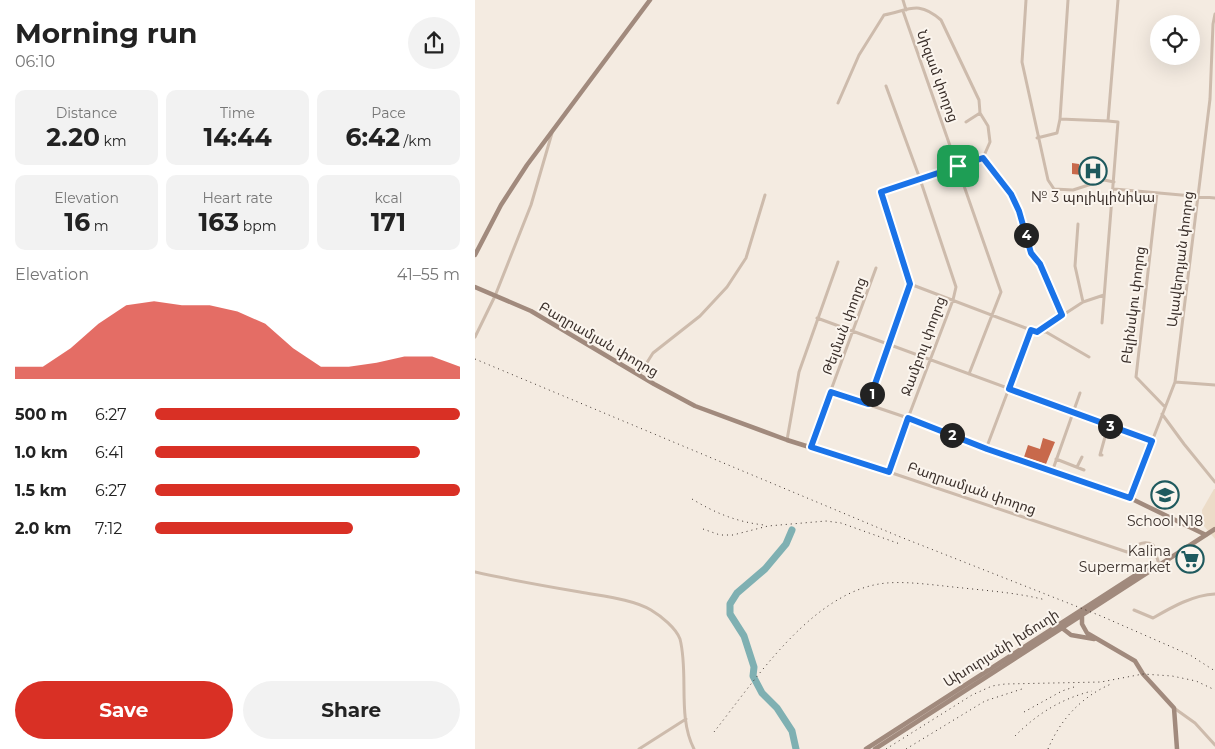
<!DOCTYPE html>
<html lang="en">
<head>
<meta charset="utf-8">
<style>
  body { margin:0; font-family:Montserrat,"Noto Sans Armenian",sans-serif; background:#f2f2f2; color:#222; height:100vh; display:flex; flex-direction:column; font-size:19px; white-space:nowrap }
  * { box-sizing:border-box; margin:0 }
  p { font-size:16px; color:#767676 }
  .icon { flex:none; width:28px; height:28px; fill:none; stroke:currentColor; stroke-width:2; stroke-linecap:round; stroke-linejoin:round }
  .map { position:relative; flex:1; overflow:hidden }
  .side { display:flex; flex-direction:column; background:#fff; width:475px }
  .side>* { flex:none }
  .controls { position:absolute; left:675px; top:15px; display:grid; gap:10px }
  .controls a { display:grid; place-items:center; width:50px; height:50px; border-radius:50%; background:#fff; box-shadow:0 5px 20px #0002; font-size:25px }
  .pin { position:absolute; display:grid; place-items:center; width:42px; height:42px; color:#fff; margin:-21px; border-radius:10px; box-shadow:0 2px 8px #0006 }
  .km { position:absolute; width:25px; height:25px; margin:-12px; border-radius:50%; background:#222; color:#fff; font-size:14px; line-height:25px; text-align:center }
  .round { display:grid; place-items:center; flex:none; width:52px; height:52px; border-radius:26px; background:#f2f2f2 }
  .summary { display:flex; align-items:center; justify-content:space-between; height:85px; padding:0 15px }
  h1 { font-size:28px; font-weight:700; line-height:38px }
  .stats { display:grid; grid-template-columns:repeat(3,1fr); gap:8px; height:85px; padding:5px 15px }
  .stats div { display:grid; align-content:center; border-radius:10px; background:#f2f2f2; text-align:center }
  .stats b { font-size:25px; font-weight:700 }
  .stats small { font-size:14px; font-weight:400 }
  .stats p { font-size:14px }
  .chart { height:140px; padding:10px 15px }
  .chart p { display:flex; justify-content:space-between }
  .chart svg { width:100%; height:90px; margin-top:5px; fill:#d93025; opacity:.7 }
  .cta { display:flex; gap:10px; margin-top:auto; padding:10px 15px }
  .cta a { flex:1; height:58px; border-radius:30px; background:#d93025; color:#fff; font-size:20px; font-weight:700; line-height:58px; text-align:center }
  .cta a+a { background:#f2f2f2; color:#222 }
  ul { padding:0 15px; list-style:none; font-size:16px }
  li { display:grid; grid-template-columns:80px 60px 1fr; align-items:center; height:38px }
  li i { height:12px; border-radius:6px; background:#d93025 }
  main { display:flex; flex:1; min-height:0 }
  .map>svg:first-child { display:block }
  .plaza { fill:#ecdcc8 }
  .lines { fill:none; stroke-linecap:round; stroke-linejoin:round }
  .river { stroke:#7fb0b2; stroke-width:7 }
  .building { fill:#c8694b }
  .street { stroke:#cdbbac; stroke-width:3 }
  .secondary { stroke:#a18a7d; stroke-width:4.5 }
  .rail { stroke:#3b302b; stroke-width:1; stroke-dasharray:1 4; stroke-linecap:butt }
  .route-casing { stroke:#fff; stroke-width:10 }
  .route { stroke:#1a73e8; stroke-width:6 }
  .labels { text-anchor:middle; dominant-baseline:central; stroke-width:4; stroke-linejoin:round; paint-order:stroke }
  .street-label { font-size:14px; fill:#3b302b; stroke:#fbf5ee }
  .poi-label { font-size:14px; fill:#3b302b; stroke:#fbf5ee }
</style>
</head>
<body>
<main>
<section class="side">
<div class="summary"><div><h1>Morning run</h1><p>06:10</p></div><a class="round"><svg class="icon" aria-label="share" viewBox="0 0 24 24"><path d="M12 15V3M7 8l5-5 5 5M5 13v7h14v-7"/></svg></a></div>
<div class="stats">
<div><p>Distance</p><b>2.20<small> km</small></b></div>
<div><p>Time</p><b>14:44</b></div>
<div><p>Pace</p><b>6:42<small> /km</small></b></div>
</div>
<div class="stats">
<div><p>Elevation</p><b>16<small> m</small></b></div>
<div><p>Heart rate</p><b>163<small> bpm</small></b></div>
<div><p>kcal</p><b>171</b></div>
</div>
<div class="chart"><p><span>Elevation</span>41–55 m</p>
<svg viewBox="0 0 160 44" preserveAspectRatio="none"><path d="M0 44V38L10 38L20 29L30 17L40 8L50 6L60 8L70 8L80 11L90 17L100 29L110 38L120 38L130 36L140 33L150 33L160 38V44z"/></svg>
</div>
<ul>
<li><b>500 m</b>6:27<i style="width:100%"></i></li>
<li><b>1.0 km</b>6:41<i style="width:87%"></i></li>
<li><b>1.5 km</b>6:27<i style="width:100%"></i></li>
<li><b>2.0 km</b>7:12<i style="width:65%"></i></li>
</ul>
<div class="cta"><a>Save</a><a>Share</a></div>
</section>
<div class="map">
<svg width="740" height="749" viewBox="0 0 740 749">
  <rect width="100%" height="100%" fill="#f4ebe1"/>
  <!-- plaza -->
  <path class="plaza" d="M739,489H740V539L728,525L727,510Z"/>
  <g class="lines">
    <!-- river -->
    <path class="river" d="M317,530L311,544L290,569L262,593L255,604V614L269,636L279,667L278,676L287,693L302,708L317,731L321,749"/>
  </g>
  <!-- building -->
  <path class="building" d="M597,163L604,164V167L621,168V164L629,165L628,176L607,177V175L597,174Z
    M568,438L580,442L571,464L549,457L553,445L565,449Z"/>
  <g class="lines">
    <!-- street -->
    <path class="street" d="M428,0L431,10
      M551,0L547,62L573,180L579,189L598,190L629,180L639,182
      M593,0L585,119L633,121
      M428,11L526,292L494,374
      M363,103L384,55L409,15C435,10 443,0 466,20L504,100L505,113L513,126L515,142L508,158
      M491,122L505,113
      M562,138L582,133L585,119
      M508,158L536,194L544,211L556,253L565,264L587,315
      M639,189L740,198
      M682,193L661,377L690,407
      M603,224L600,266L608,302
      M435,284L556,330
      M342,318L677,441
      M627,323L643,122L633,121L643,0
      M562,332H571L614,357
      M0,337L20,296L56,205L77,133
      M164,375L178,353L225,316L252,287L271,258L290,195
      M700,382L740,385
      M356,392L433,418L478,300L481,287L445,179L411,86
      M393,404L435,284L406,192L508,158
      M687,414L709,444L740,482
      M312,440L324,372L363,262
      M335,447L401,268
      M511,449L556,330L562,332L608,302L629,295
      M627,455H625L633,426
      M581,459L609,470
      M602,467L607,457
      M414,472L652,552C661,546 668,539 678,545L684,564
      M577,472L605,393
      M655,498L700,382L735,99L738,24L740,14
      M0,572C35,580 70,586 105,592C126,596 158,599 176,610C186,616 201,628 205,639C214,674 202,716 219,749
      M659,610L678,618C697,607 718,595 740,594
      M699,708L720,723L740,745
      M164,749L211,719"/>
    <!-- secondary -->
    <path class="secondary" d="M0,255L26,205L52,165L175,0
      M0,287L56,311L179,384L220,406L312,440L414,472L433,418L511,449L657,499L731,535
      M607,617V624L612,633L660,661L668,674L699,708L702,749
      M587,628L596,635L619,639
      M391,749L667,571L674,570
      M400,749L740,529"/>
    <!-- rail -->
    <path class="rail" d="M0,359L423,536L626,616L715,655L740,671
      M217,499C240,513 262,522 289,525
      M228,529L245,535H258L293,526L351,521L366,523L425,544
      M549,712L587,691L602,686
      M239,732C281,679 339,589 412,583C434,581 466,586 488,588C516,591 543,593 571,600
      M540,736C563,713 586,699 617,691
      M411,749L497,695L517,686L530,684L626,682L668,674L697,676L721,681L740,690
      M431,749L510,701L550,688
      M573,749C585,720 606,697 636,684"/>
  </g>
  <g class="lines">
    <!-- route casing -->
    <g class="route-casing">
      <path id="route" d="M508,158L536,194L544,211L556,253L565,264L587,315L562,332L556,330L534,389L677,441L655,498L512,449L433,418L414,472L336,447L356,392L393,404L435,284L406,192Z"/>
    </g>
    <!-- route -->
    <use href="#route" class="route"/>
  </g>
  <!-- icons -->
  <defs>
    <g id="hospital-ring" transform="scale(1.4375)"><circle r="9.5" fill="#fbf5ee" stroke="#1f5a5e" stroke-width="1.5"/><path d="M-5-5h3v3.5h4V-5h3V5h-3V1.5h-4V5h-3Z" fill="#1f5a5e"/></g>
    <g id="school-ring" transform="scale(1.4375)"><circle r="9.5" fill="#fbf5ee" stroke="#1f5a5e" stroke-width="1.5"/><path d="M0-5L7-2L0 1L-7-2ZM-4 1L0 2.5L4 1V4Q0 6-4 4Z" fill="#1f5a5e"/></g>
    <g id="supermarket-ring" transform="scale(1.4375)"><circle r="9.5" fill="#fbf5ee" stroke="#1f5a5e" stroke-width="1.5"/><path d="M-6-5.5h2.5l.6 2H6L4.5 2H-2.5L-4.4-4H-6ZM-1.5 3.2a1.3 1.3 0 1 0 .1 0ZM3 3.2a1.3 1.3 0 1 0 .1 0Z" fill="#1f5a5e"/></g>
  </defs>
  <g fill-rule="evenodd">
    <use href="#hospital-ring" x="618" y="171"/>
    <use href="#school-ring" x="690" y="495"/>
    <use href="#supermarket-ring" x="715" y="559"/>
  </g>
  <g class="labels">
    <!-- street labels -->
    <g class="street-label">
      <text transform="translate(463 76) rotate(70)">Նիզամ փողոց</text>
      <text transform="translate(705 259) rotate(-83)">Ալավերդյան փողոց</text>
      <text transform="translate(658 305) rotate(-83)">Բելինսկու փողոց</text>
      <text transform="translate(369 326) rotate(-70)">Թելման փողոց</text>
      <text transform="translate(124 339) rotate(30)">Բաղրամյան փողոց</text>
      <text transform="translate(448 346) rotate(-70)">Ջամբուլ փողոց</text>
      <text transform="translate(497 488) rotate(19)">Բաղրամյան փողոց</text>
      <text transform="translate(526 648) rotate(-32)">Ախուրյանի խճուղի</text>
    </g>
    <!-- poi labels -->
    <g class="poi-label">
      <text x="618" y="197">№ 3 պոլիկլինիկա</text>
      <text x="690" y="521">School N18</text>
      <text x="696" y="551" text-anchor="end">Kalina<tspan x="696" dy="16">Supermarket</tspan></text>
    </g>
  </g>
</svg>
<div class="controls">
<a><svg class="icon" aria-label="locate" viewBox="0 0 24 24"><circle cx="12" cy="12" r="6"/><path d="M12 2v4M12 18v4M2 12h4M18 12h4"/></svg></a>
</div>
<div class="pin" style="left:483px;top:166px;background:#1e9e55"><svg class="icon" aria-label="arrive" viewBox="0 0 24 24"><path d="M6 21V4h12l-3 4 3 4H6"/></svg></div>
<b class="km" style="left:397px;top:394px">1</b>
<b class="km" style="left:477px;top:435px">2</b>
<b class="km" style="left:635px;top:426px">3</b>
<b class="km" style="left:551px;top:235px">4</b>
</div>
</main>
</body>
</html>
